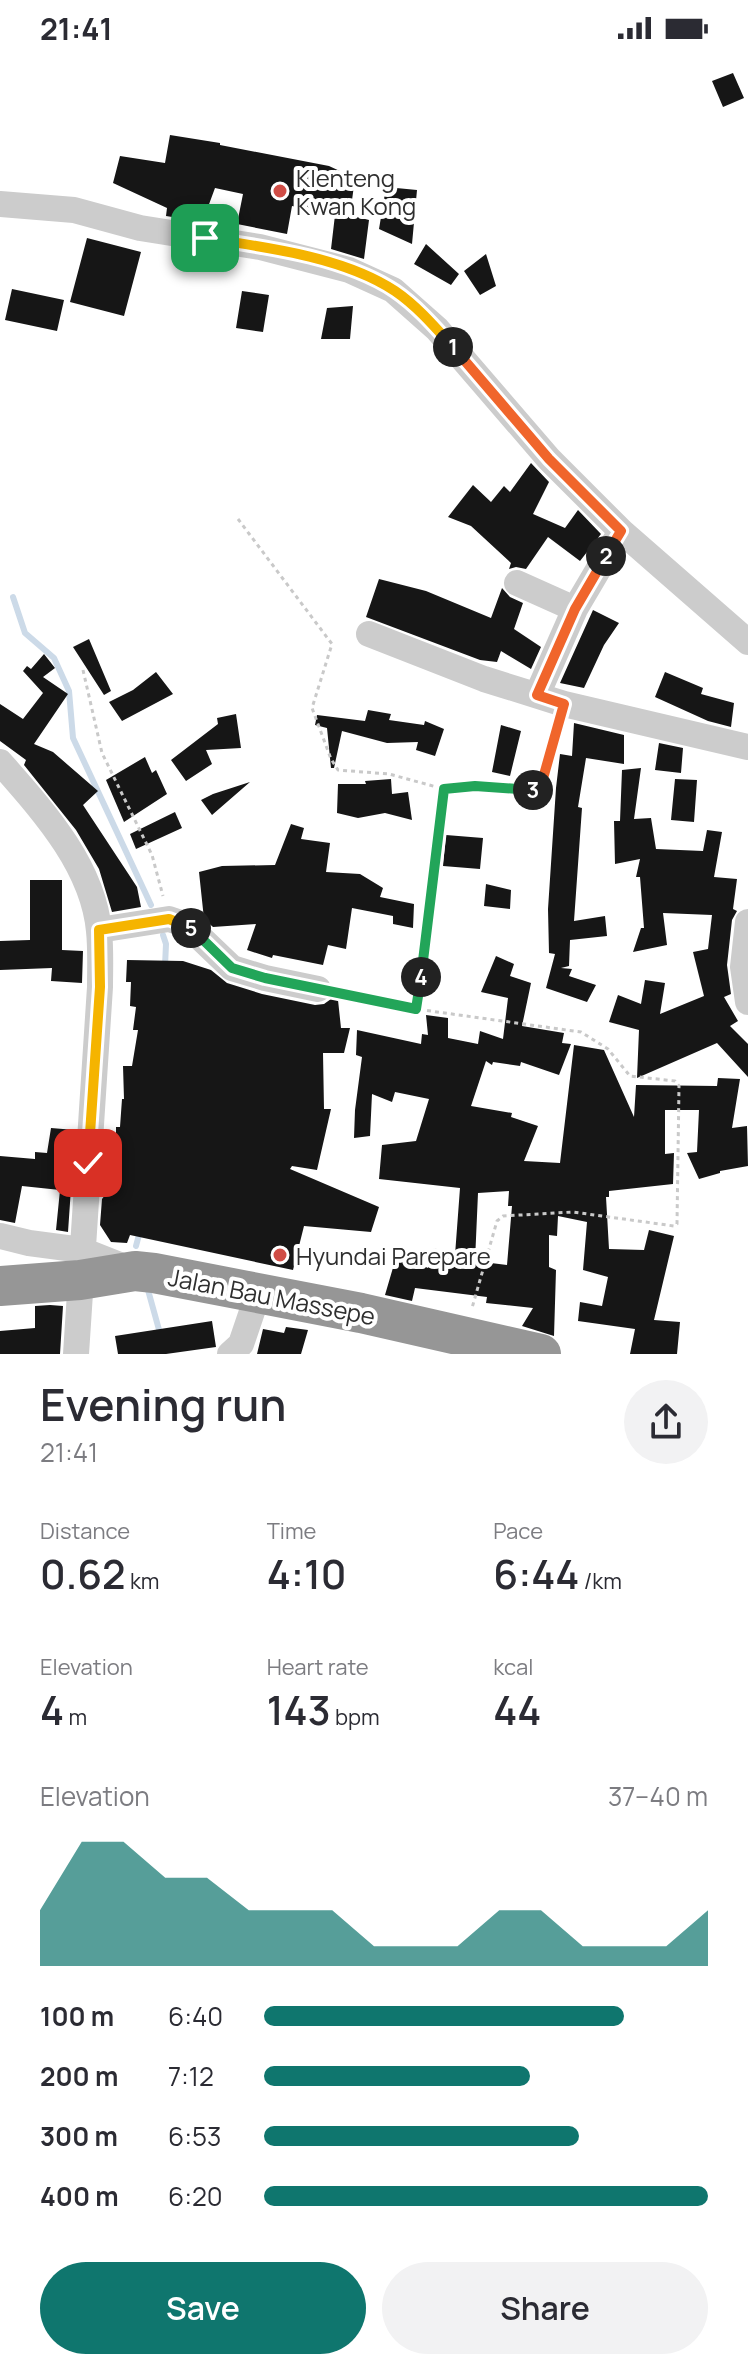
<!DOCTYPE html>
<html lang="en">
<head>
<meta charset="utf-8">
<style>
  body { margin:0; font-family:Manrope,sans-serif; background:#f2f2f3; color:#2b2b33; height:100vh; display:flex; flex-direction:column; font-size:30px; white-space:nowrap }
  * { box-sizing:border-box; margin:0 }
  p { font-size:26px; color:#7c7c81 }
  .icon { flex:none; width:44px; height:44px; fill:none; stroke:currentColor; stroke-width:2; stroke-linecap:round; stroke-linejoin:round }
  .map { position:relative; height:1298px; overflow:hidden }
  .drawer { display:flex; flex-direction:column; background:#fff; flex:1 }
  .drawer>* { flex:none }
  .pin { position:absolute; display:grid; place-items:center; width:68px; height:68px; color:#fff; margin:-34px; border-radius:16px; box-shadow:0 4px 12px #0006 }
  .km { position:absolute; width:40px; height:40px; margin:-20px; border-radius:50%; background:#222; color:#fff; font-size:22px; line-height:40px; text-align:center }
  .round { display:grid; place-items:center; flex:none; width:84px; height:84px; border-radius:42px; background:#f2f2f3 }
  .head { display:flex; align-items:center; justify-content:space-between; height:136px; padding:0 40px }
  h1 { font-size:44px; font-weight:600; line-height:60px }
  .figures { display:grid; grid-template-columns:repeat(3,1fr); gap:12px; height:136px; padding:8px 40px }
  .figures div { display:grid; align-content:center }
  .figures b { font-size:40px; font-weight:600 }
  .figures small { font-size:22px; font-weight:400 }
  .figures p { font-size:22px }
  .chart { height:224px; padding:16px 40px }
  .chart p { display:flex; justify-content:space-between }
  .chart svg { width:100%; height:144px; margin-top:8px; fill:#0f766e; opacity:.7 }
  .action { display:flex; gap:16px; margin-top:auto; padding:16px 40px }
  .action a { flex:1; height:92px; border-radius:48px; background:#0f766e; color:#fff; font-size:32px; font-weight:600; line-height:92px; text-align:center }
  .action a+a { background:#f2f2f3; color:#2b2b33 }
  ul { padding:0 40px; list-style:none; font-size:26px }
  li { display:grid; grid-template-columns:128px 96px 1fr; align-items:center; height:60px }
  li i { height:20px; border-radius:10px; background:#0f766e }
  .status { display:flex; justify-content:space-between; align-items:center; height:56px; padding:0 40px; background:#fff; direction:ltr }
  .status svg { height:22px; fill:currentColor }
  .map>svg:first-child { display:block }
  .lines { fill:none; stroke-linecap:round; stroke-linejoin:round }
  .stream { stroke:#ccdae8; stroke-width:6 }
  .building { fill:#161616; fill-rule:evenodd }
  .path { stroke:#c9c9c9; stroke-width:3; stroke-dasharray:4 4; stroke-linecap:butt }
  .minor { stroke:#ccc; stroke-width:26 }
  .highway { stroke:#969696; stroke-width:40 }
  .split-1-casing { stroke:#fff; stroke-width:16 }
  .split-2-casing { stroke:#fff; stroke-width:16 }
  .split-3-casing { stroke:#fff; stroke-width:16 }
  .split-4-casing { stroke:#fff; stroke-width:16 }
  .split-5-casing { stroke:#fff; stroke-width:16 }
  .split-6-casing { stroke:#fff; stroke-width:16 }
  .split-1 { stroke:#f5b400; stroke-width:10 }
  .split-2 { stroke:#f0652b; stroke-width:10 }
  .split-3 { stroke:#f0652b; stroke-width:10 }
  .split-4 { stroke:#22a559; stroke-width:10 }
  .split-5 { stroke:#22a559; stroke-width:10 }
  .split-6 { stroke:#f5b400; stroke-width:10 }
  .poi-dot { fill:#d04d46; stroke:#fff; stroke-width:3 }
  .labels { text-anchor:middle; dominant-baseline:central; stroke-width:8; stroke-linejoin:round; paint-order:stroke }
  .poi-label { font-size:24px; fill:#2f2f2f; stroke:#fff; text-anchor:start }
  .street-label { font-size:24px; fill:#2f2f2f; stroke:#fff }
</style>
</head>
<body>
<div class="status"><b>21:41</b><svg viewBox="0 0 49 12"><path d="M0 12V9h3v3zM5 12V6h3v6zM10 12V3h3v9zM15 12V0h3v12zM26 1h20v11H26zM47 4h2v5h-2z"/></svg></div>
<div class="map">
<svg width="748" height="1298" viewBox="0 0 748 1298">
  <rect width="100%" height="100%" fill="#fff"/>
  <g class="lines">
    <!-- stream -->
    <path class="stream" d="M13,541L25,577L54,602L69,635L73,682L151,849
      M163,879L166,888L165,910
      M136,1190L140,1175
      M148,1234L161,1281"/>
  </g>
  <!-- building -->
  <path class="building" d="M733,17L744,42L723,51L712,25Z
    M170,79L220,87V89L329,110L355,122L350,159L369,164L364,203L331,193L335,159L292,150L287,178L237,168L243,138L215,132L208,151L198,150L197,165L166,160L167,152L113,127L120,100L165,107Z
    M386,131L417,134L412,188L379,173Z
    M87,182L141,196L124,260L70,246Z
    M426,188L459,218L451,229L414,208Z
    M486,198L496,230L480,239L464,215Z
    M12,233L64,244L57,275L5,264Z
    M242,235L269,239L263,276L236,272Z
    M353,250L350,283H321L327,252Z
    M531,407L549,426L533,458L565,472L578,454L601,478L580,505L548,481L526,513L516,511L509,513L511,507L471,470L448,461L473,429L491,446L504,430L510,436Z
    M379,523L426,535L491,562L502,532L510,541L523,547L514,573L541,591L531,613L501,595L497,606L480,604L366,561Z
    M593,554L619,567L604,589L584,632L560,627Z
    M89,583L111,635L104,639L73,591Z
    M44,598L55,612L43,621L68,638L34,688L53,696L98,735L83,749L137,831L141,851L112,856L99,813L76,774L24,709L26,704L0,685V648L23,663L43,637L23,615L27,610L31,613Z
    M156,616L173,638L122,665L109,646L133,634Z
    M665,616L703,632L701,638L734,647L731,671L708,665L655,641Z
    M368,654L391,658L389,664L424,669L425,665L444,673L435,700L416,694L418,686L387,687L342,675L334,712H331L327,672L315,669L317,659L365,665Z
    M236,658L241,692L206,694L212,708L186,725L171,704L218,668L217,662Z
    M574,667L624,679V708L586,702L578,751L582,752L574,865L605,860L607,880L570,884L569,910L561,912L572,913L569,920L596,929L587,946L546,932L555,898L549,897L548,853L556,732L560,698L572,700Z
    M501,669L521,675L510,720L492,716Z
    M659,687L683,692L681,717L655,714Z
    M145,701L152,717L156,714L167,738L124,766L106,724Z
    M641,712L634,763L651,762L656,793L703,795L707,774L722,776L714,821L737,823L733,853L737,855L732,864L727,909L731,938L724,941L738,965L730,970L748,988V1021L717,987L637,1022L639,974L609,966L618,939L641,948L645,924L665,927L660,958L704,940L693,896L708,893L712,859L663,857L667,889L633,896L641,872H644L640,821H636L640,803L615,808L614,765H620L622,714Z
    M391,723L392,738L408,736L412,764L385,757L358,762L337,757L338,728H366L365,725Z
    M675,723L697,724L694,766L671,764Z
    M250,726L212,759L201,744L213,738Z
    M175,756L182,772L136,793L130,778Z
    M291,768L304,772L301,783L330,787L326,816L360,818L383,832L380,841L414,848L413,872L393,868V860L352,852L346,893L328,889L323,909L273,899L272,902L247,894L256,868L213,871L204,863L199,816L222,810L275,809Z
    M446,779L483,782L480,813L443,810Z
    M30,824H62V894L83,895L82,927L51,925L52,912L0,914V885L30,884Z
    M486,828L511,834L510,853L484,850Z
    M496,900L514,908L510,920L531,927L522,970L564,977L562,987L571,988L559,1019L521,1006L520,1010L493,1006L492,1009L486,1005L471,1050L512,1057L511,1061L538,1070L524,1105L560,1107L574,989L604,994L634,1061L636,1029L717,1030L718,1022L740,1023L732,1072L747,1070L748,1110L720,1115V1117L699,1123L687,1097L697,1096L699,1054H665V1098L674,1097L673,1128L609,1135V1141H606L609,1193L644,1194L649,1174L674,1180L654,1264L680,1266L677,1298H630L635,1273L578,1265L580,1246L602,1250L608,1221L583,1214L587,1166L558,1160L557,1180L549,1179V1211L556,1214L554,1280L522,1270L533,1252L486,1247L487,1241L415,1232L412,1245L385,1239L397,1198L428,1212L434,1192L455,1199L460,1132L379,1123L382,1089L416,1085L429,1043L395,1036L392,1046L372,1038L370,1080L354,1082L355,1054L362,1001L356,999L357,974L421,988L422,978L428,979L426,959L448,962V982L478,988L480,975L503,983L508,942L481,936ZM509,1135L508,1150H512L507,1209L475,1205L478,1137Z
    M127,904L183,905L211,914L227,927L262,938L315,949L324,948L331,943L338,944L341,972H350L344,997H323L324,1053H331L317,1114L292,1110L290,1113L379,1151L371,1176L304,1170L293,1214L130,1179L127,1187L111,1186L100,1169L102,1143L120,1120L121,1093H116V1071H120L122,1043H124L123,1010H132L138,974H133L136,951L130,950L131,926H126Z
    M51,1072L75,1074L68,1176L56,1174L60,1134L22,1130L15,1167L0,1164V1100L35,1103V1096L47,1097Z
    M50,1249L63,1250L60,1298H0V1275L35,1272V1250Z
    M212,1265L216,1291L166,1298H118L115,1280Z
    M286,1271L308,1274L301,1298H257L263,1273L284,1277Z"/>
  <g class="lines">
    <!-- path -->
    <path class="path" d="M238,463L332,588L312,652L331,703L338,714L389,718L444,733L416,953L581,976L608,993L630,1020L675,1025L679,1030L677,1168L674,1170L573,1156L503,1160L497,1165L472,1252
      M83,614L102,697L152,799L163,840
      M444,733L475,730L535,734L542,726L558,671
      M341,938L416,953"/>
    <!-- minor -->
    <path class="minor" d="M0,148L74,154L140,172L260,191L349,214L393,234L437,273L549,403L621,475L748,586
      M517,527L575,553
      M369,578L484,623L564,648L748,691
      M537,639L575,553L621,475
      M0,706C42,754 93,809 99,875C101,894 100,913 100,931L76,1298
      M748,866L743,911L748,946
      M99,874L169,863L187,869L232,912L265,922L318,933
      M0,1180L29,1187L82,1194L135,1215
      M230,1298L241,1288L258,1238"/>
    <!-- highway -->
    <path class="highway" d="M0,1230L80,1224L135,1215L154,1217L361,1257L541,1298"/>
  </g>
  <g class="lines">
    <!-- split-1 casing -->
    <g class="split-1-casing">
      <path id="split-1" d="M205,182C265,191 344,201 395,235C417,250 435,271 453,291"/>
    </g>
    <!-- split-2 casing -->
    <g class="split-2-casing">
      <path id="split-2" d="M453,291L549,403L621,475L606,500"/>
    </g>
    <!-- split-3 casing -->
    <g class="split-3-casing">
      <path id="split-3" d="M533,734L540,731L542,726L564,648L537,639L575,553L606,500"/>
    </g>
    <!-- split-4 casing -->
    <g class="split-4-casing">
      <path id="split-4" d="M421,921L444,733L475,730L533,734"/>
    </g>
    <!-- split-5 casing -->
    <g class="split-5-casing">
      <path id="split-5" d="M191,872L232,912L265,922L416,953L421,921"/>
    </g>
    <!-- split-6 casing -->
    <g class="split-6-casing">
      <path id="split-6" d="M88,1107L100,931L99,874L169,863L191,872"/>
    </g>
    <!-- split-1 -->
    <use href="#split-1" class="split-1"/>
    <!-- split-2 -->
    <use href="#split-2" class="split-2"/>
    <!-- split-3 -->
    <use href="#split-3" class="split-3"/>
    <!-- split-4 -->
    <use href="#split-4" class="split-4"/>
    <!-- split-5 -->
    <use href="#split-5" class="split-5"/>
    <!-- split-6 -->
    <use href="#split-6" class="split-6"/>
  </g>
  <!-- markers -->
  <g class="poi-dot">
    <circle cx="280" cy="135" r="8"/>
    <circle cx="280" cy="1199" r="8"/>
  </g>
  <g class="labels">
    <!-- poi labels -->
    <g class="poi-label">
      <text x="296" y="121">Klenteng<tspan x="296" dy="28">Kwan Kong</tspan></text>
      <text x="296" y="1199">Hyundai Parepare</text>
    </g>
    <!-- street labels -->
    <g class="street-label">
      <text transform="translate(272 1240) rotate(11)">Jalan Bau Massepe</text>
    </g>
  </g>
</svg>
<div class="pin" style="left:205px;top:182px;background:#1e9e55"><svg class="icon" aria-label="arrive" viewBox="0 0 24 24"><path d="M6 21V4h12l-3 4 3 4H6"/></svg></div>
<div class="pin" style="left:88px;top:1107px;background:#d93025"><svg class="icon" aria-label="check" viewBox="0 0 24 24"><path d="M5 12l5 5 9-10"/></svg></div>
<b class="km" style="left:453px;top:291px">1</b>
<b class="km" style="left:606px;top:500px">2</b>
<b class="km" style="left:533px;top:734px">3</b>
<b class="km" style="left:421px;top:921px">4</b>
<b class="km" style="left:191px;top:872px">5</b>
</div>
<section class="drawer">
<div class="head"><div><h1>Evening run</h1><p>21:41</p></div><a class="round"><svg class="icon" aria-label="share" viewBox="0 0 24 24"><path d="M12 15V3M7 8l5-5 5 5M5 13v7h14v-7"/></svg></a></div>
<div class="figures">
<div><p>Distance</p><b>0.62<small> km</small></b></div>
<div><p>Time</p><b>4:10</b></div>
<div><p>Pace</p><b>6:44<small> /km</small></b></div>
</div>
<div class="figures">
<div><p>Elevation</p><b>4<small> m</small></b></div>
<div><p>Heart rate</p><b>143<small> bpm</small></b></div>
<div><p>kcal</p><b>44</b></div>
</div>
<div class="chart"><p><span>Elevation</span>37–40 m</p>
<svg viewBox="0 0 160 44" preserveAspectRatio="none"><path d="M0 44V27L10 6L20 6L30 17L40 17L50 27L60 27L70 27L80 38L90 38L100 38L110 27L120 27L130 38L140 38L150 38L160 27V44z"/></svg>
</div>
<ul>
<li><b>100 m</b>6:40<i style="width:81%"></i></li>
<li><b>200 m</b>7:12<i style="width:60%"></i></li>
<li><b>300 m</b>6:53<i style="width:71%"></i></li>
<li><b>400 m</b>6:20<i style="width:100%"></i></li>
</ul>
<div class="action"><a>Save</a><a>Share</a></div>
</section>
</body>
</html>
